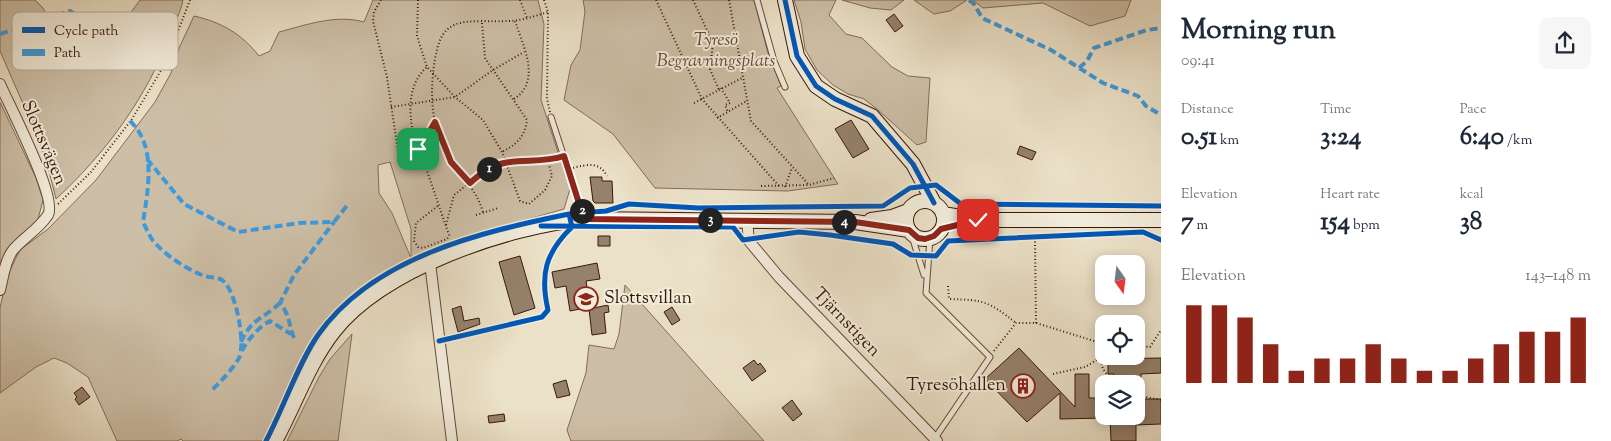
<!DOCTYPE html>
<html lang="en">
<head>
<meta charset="utf-8">
<style>
  body { margin:0; font-family:"Sorts Mill Goudy",serif; background:#f6f6f7; color:#1f2937; height:100vh; display:flex; flex-direction:column; font-size:19px; white-space:nowrap }
  * { box-sizing:border-box; margin:0 }
  p { font-size:16px; color:#747a83 }
  .icon { flex:none; width:28px; height:28px; fill:none; stroke:currentColor; stroke-width:2; stroke-linecap:round; stroke-linejoin:round }
  .map { position:relative; flex:1; overflow:hidden }
  .drawer { display:flex; flex-direction:column; background:#fff; width:450px }
  .drawer>* { flex:none }
  .needle { width:32px; rotate:166deg }
  .tools { position:absolute; left:1095px; top:255px; display:grid; gap:10px }
  .tools a { display:grid; place-items:center; width:50px; height:50px; border-radius:10px; background:#fff; box-shadow:0 2px 12px #0003; font-size:25px }
  .pin { position:absolute; display:grid; place-items:center; width:42px; height:42px; color:#fff; margin:-21px; border-radius:10px; box-shadow:0 2px 8px #0006 }
  .km { position:absolute; width:25px; height:25px; margin:-12px; border-radius:50%; background:#222; color:#fff; font-size:14px; line-height:25px; text-align:center }
  .round { display:grid; place-items:center; flex:none; width:52px; height:52px; border-radius:10px; background:#f6f6f7 }
  .headline { display:flex; align-items:center; justify-content:space-between; height:85px; padding:0 20px }
  h1 { font-size:28px; font-weight:700; line-height:38px }
  .stats { display:grid; grid-template-columns:repeat(3,1fr); gap:8px; height:85px; padding:5px 20px }
  .stats div { display:grid; align-content:center }
  .stats b { font-size:25px; font-weight:700 }
  .stats small { font-size:14px; font-weight:400 }
  .stats p { font-size:14px }
  .chart { height:140px; padding:10px 20px }
  .chart p { display:flex; justify-content:space-between }
  .chart svg { width:100%; height:90px; margin-top:5px; stroke:#8f2418; stroke-width:6 }
  main { display:flex; flex:1; min-height:0 }
  .map>svg:first-child { display:block }
  .green { fill:#cdbfa7; stroke:#836c58; fill-rule:evenodd }
  .building { fill:#96816c; stroke:#391808 }
  .lines { fill:none; stroke-linecap:round; stroke-linejoin:round }
  .lane-casing { stroke:#664a38; stroke-width:7 }
  .street-casing { stroke:#664a38; stroke-width:12 }
  .secondary-casing { stroke:#391808; stroke-width:16 }
  .path { stroke:#391808; stroke-width:2; stroke-dasharray:1 2.5; stroke-linecap:butt }
  .lane { stroke:#f2ecdb; stroke-width:5 }
  .street { stroke:#f2ecdb; stroke-width:10 }
  .secondary { stroke:#f2ecdb; stroke-width:14 }
  .quiet { stroke:#3e9add; stroke-width:4; stroke-dasharray:8 4; stroke-linecap:butt }
  .cycleway-casing { stroke:#f2ecdb; stroke-width:8 }
  .cycleway { stroke:#0057b8; stroke-width:5 }
  .route-casing { stroke:#fff; stroke-width:10 }
  .route { stroke:#8f2418; stroke-width:6 }
  .labels { text-anchor:middle; dominant-baseline:central; stroke-width:4; stroke-linejoin:round; paint-order:stroke }
  .park-label { font-size:18px; font-style:italic; fill:#654a38; stroke:#f2ecdb }
  .street-label { font-size:18px; fill:#391808; stroke:#f2ecdb }
  .poi-label { font-size:18px; fill:#391808; stroke:#f2ecdb; text-anchor:start }
  .key { fill:#f2ecdb; stroke:#baac9c; stroke-width:1 }
  .key-label { font-size:14px; fill:#391808 }
</style>
</head>
<body>
<main>
<div class="map">
<svg width="1161" height="441" viewBox="0 0 1161 441">
  <rect width="100%" height="100%" fill="#ebe1c8"/>
  <filter id="stains"><feTurbulence type="fractalNoise" baseFrequency=".004" numOctaves="4"/><feColorMatrix values="0 0 0 0 .2 0 0 0 0 .09 0 0 0 0 .02 0 0 0 .5 -.17"/></filter>
  <radialGradient id="worn" r=".72"><stop offset=".6" stop-color="#630" stop-opacity="0"/><stop offset="1" stop-color="#630" stop-opacity=".3"/></radialGradient>
  <!-- green -->
  <path class="green" d="M0,0H35L43,8L54,30L96,60L140,0H183C181,11 175,22 171,33C147,97 106,153 56,199L47,163L38,138L0,51Z
    M373,0H538L544,24L541,100L570,189L564,209C482,233 364,258 314,335C306,348 301,363 295,377C285,399 274,420 262,441H183L181,439L177,441H117L88,377L67,363L54,358L36,367L0,393V308L7,276L20,250L48,229L96,180L155,102L171,73L180,46L194,16C221,22 242,34 259,56L270,51L279,32C306,25 336,14 364,22ZM390,162L411,229V258L392,213L379,193L378,165Z
    M583,0H754L768,53L781,86L777,88L838,184L788,191L655,188L613,134L564,100L571,65L580,50L585,11Z
    M794,0H836L829,15L846,34L862,38L892,67L908,76L930,78L926,142L917,145L877,109L864,99L848,94L833,85L817,70L805,49L801,22Z
    M842,0H904L891,10L870,8Z
    M914,0H967L950,11L934,14Z
    M973,0H1131L1125,16L1090,26L1043,3L983,8Z
    M0,102L36,178L43,200L36,227L0,269Z
    M625,285L764,441H571L567,430L586,373L589,345L614,349L619,334Z
    M352,334L338,441H287L319,377L330,359Z"/>
  <!-- building -->
  <path class="building" d="M894,14L903,26L895,32L886,20Z
    M851,120L869,149L853,158L835,129Z
    M1020,146L1036,152L1032,160L1017,154Z
    M590,177H602V181H612L613,203H595L593,201Z
    M598,236H610V246H598Z
    M520,256L535,308L514,315L499,262Z
    M597,263L600,279L586,281L590,307L570,311L566,286L555,288L552,272Z
    M1136,282H1143V295H1136Z
    M608,305L609,312L604,313L606,333L592,335L589,309Z
    M461,306L464,321L479,318L480,324L458,332L452,309Z
    M672,307L680,320L672,325L664,312Z
    M1019,348L1075,407V374H1089V398H1104V418L1060,419V393L1027,422L985,379Z
    M1161,358V373L1141,374V384H1120V381H1115L1114,374H1108V359Z
    M754,360L758,365L760,363L766,371L752,381L743,368Z
    M566,380L570,395L557,398L553,384Z
    M82,387L90,397L79,405L75,399L77,397L74,393Z
    M1136,399H1161V424L1136,425V441H1111L1110,416H1136Z
    M792,400L802,414L793,421L782,408Z
    M504,414L505,421L489,423L488,416Z"/>
  <g class="lines">
    <!-- lane casing -->
    <g class="lane-casing">
      <path id="lane" d="M757,0L774,61L785,87
        M551,117L584,219
        M911,233L924,275
        M930,238L926,293L990,357L935,438"/>
    </g>
    <!-- street casing -->
    <g class="street-casing">
      <path id="street" d="M0,84C9,105 58,198 48,215C38,230 24,237 13,250C5,260 3,278 0,290
        M747,220L749,241L779,277L937,441
        M430,263L452,441"/>
    </g>
    <!-- secondary casing -->
    <g class="secondary-casing">
      <path id="secondary" d="M785,0L797,56L816,86L835,99L872,116L913,164L934,203
        M906 220a19 19 0 1 1 38 0a19 19 0 1 1-38 0Z
        M943,214L978,220H1161
        M871,220L892,217L908,211
        M275,441C295,405 308,364 334,331C383,269 507,226 585,219L855,222L909,230"/>
    </g>
    <!-- path -->
    <path class="path" d="M381,0L374,12L373,21L387,77L398,151L402,156L426,168L449,235L447,239L423,248L418,247L414,241L416,223L439,205
      M418,0L417,36L427,67L455,97L483,120L502,152L520,201L529,204L545,190L552,176L548,161
      M520,0L527,18
      M544,0L548,12L547,99L550,112
      M656,0L702,99L779,186
      M693,0L713,43L710,69L719,90
      M729,0L751,121L809,185
      M482,23L485,58L527,120C525,137 516,145 502,152
      M721,88L730,103L725,105L728,112
      M514,99C542,81 523,46 515,21
      M694,103L742,78
      M391,107L455,97L493,70L524,52
      M717,118L747,101
      M424,153L426,138L435,123
      M419,164L424,153L416,146C409,120 405,86 427,67
      M573,168C588,164 600,162 607,176
      M761,186L809,185L834,178
      M785,187L792,168
      M58,204L91,172L132,119L166,62L190,0
      M483,212C474,185 465,183 451,162C431,132 429,94 435,59C438,45 440,32 454,25C466,19 493,22 507,21C521,21 535,16 548,12
      M476,215L498,208
      M446,225L454,195L483,172L505,163L548,161L558,158
      M1035,238L1036,323
      M948,286L949,299C985,300 988,301 1016,323
      M1136,346L1150,347L1161,330
      M994,351L1016,323H1036L1104,344
      M1053,374L1085,367L1100,358L1103,369L1114,384
      M1136,395L1161,400"/>
    <!-- lane -->
    <use href="#lane" class="lane"/>
    <!-- street -->
    <use href="#street" class="street"/>
    <!-- secondary -->
    <use href="#secondary" class="secondary"/>
    <!-- quiet -->
    <path class="quiet" d="M969,0L974,4L982,18L1051,50L1103,83L1138,96L1146,106L1161,115
      M0,34L70,11L129,49L165,64
      M1079,68L1087,61L1094,48L1147,30L1161,28
      M130,121C157,146 148,190 143,222C147,230 151,240 157,245C168,257 187,269 202,275C210,279 220,275 226,284C236,296 246,343 239,358C232,370 222,380 212,390
      M147,159L184,204L238,232L299,223L334,222L349,203
      M294,338C288,324 291,317 280,303L294,275L334,222
      M241,342C251,319 263,319 280,303
      M242,351C247,340 260,326 270,321L291,334"/>
    <!-- cycleway casing -->
    <g class="cycleway-casing">
      <path id="cycleway" d="M785,0L797,56L816,86L835,99L872,116L913,164L934,203
        M541,226L733,227L743,240L799,232L830,235L893,244L911,255L936,256L948,241L1143,232L1161,240
        M439,341L542,317L548,310C540,275 545,253 572,227L569,214L606,211L629,204L699,208L883,206L910,188L936,185L961,204L1161,206
        M266,441C283,409 298,364 318,335C373,257 481,232 569,214"/>
    </g>
    <!-- cycleway -->
    <use href="#cycleway" class="cycleway"/>
  </g>
  <g class="lines">
    <!-- route casing -->
    <g class="route-casing">
      <path id="route" d="M418,149L424,153L426,138L435,122L451,162L470,183C480,174 490,166 504,163C525,159 543,163 564,156L584,219L855,222L909,230L918,238L925,239L934,236L941,229L978,220"/>
    </g>
    <!-- route -->
    <use href="#route" class="route"/>
  </g>
  <!-- icons -->
  <defs>
    <g id="school-ring" transform="scale(1.25)"><circle r="9.5" fill="#f2ecdb" stroke="#8f2418" stroke-width="1.5"/><path d="M0-5L7-2L0 1L-7-2ZM-4 1L0 2.5L4 1V4Q0 6-4 4Z" fill="#8f2418"/></g>
    <g id="building-ring" transform="scale(1.25)"><circle r="9.5" fill="#f2ecdb" stroke="#8f2418" stroke-width="1.5"/><path d="M-4-6H4V6H1V3H-1V6H-4ZM-2.5-4.3h1.7v1.8h-1.7ZM.8-4.3h1.7v1.8H.8ZM-2.5-1h1.7V.8h-1.7ZM.8-1h1.7V.8H.8Z" fill="#8f2418"/></g>
  </defs>
  <g fill-rule="evenodd">
    <use href="#school-ring" x="586" y="299"/>
    <use href="#building-ring" x="1023" y="386"/>
  </g>
  <g class="labels">
    <!-- park labels -->
    <g class="park-label">
      <text x="716" y="41">Tyresö<tspan x="716" dy="21">Begravningsplats</tspan></text>
    </g>
    <!-- street labels -->
    <g class="street-label">
      <text transform="translate(43 143) rotate(67)">Slottsvägen</text>
      <text transform="translate(846 323) rotate(46)">Tjärnstigen</text>
    </g>
    <!-- poi labels -->
    <g class="poi-label">
      <text x="604" y="299">Slottsvillan</text>
      <text x="1006" y="386" text-anchor="end">Tyresöhallen</text>
    </g>
  </g>
  <!-- legend -->
  <rect x="12" y="12" width="166" height="58" rx="8" class="key"/>
  <rect x="22" y="27" width="23" height="6" fill="#0057b8"/>
  <rect x="22" y="49" width="23" height="7" fill="#3e9add"/>
  <g class="key-label">
    <text x="54" y="35">Cycle path</text>
    <text x="54" y="57">Path</text>
  </g>
  <rect width="100%" height="100%" filter="url(#stains)"/>
  <rect width="100%" height="100%" fill="url(#worn)"/>
</svg>
<div class="tools">
<a><svg class="needle" viewBox="-14 -14 28 28"><path d="M0-13l5 13h-10z" fill="#e53935"/><path d="M0 13l5-13h-10z" fill="#747a83"/></svg></a>
<a><svg class="icon" aria-label="locate" viewBox="0 0 24 24"><circle cx="12" cy="12" r="6"/><path d="M12 2v4M12 18v4M2 12h4M18 12h4"/></svg></a>
<a><svg class="icon" aria-label="layers" viewBox="0 0 24 24"><path d="M12 4l9 5-9 5-9-5zM3 14l9 5 9-5"/></svg></a>
</div>
<div class="pin" style="left:418px;top:149px;background:#1e9e55"><svg class="icon" aria-label="arrive" viewBox="0 0 24 24"><path d="M6 21V4h12l-3 4 3 4H6"/></svg></div>
<div class="pin" style="left:978px;top:220px;background:#d93025"><svg class="icon" aria-label="check" viewBox="0 0 24 24"><path d="M5 12l5 5 9-10"/></svg></div>
<b class="km" style="left:489px;top:169px">1</b>
<b class="km" style="left:582px;top:211px">2</b>
<b class="km" style="left:710px;top:220px">3</b>
<b class="km" style="left:844px;top:222px">4</b>
</div>
<section class="drawer">
<div class="headline"><div><h1>Morning run</h1><p>09:41</p></div><a class="round"><svg class="icon" aria-label="share" viewBox="0 0 24 24"><path d="M12 15V3M7 8l5-5 5 5M5 13v7h14v-7"/></svg></a></div>
<div class="stats">
<div><p>Distance</p><b>0.51<small> km</small></b></div>
<div><p>Time</p><b>3:24</b></div>
<div><p>Pace</p><b>6:40<small> /km</small></b></div>
</div>
<div class="stats">
<div><p>Elevation</p><b>7<small> m</small></b></div>
<div><p>Heart rate</p><b>154<small> bpm</small></b></div>
<div><p>kcal</p><b>38</b></div>
</div>
<div class="chart"><p><span>Elevation</span>143–148 m</p>
<svg viewBox="0 0 160 44" preserveAspectRatio="none"><path d="M5 44V6M15 44V6M25 44V12M35 44V25M45 44V38M55 44V32M65 44V32M75 44V25M85 44V32M95 44V38M105 44V38M115 44V32M125 44V25M135 44V19M145 44V19M155 44V12"/></svg>
</div>
</section>
</main>
</body>
</html>
